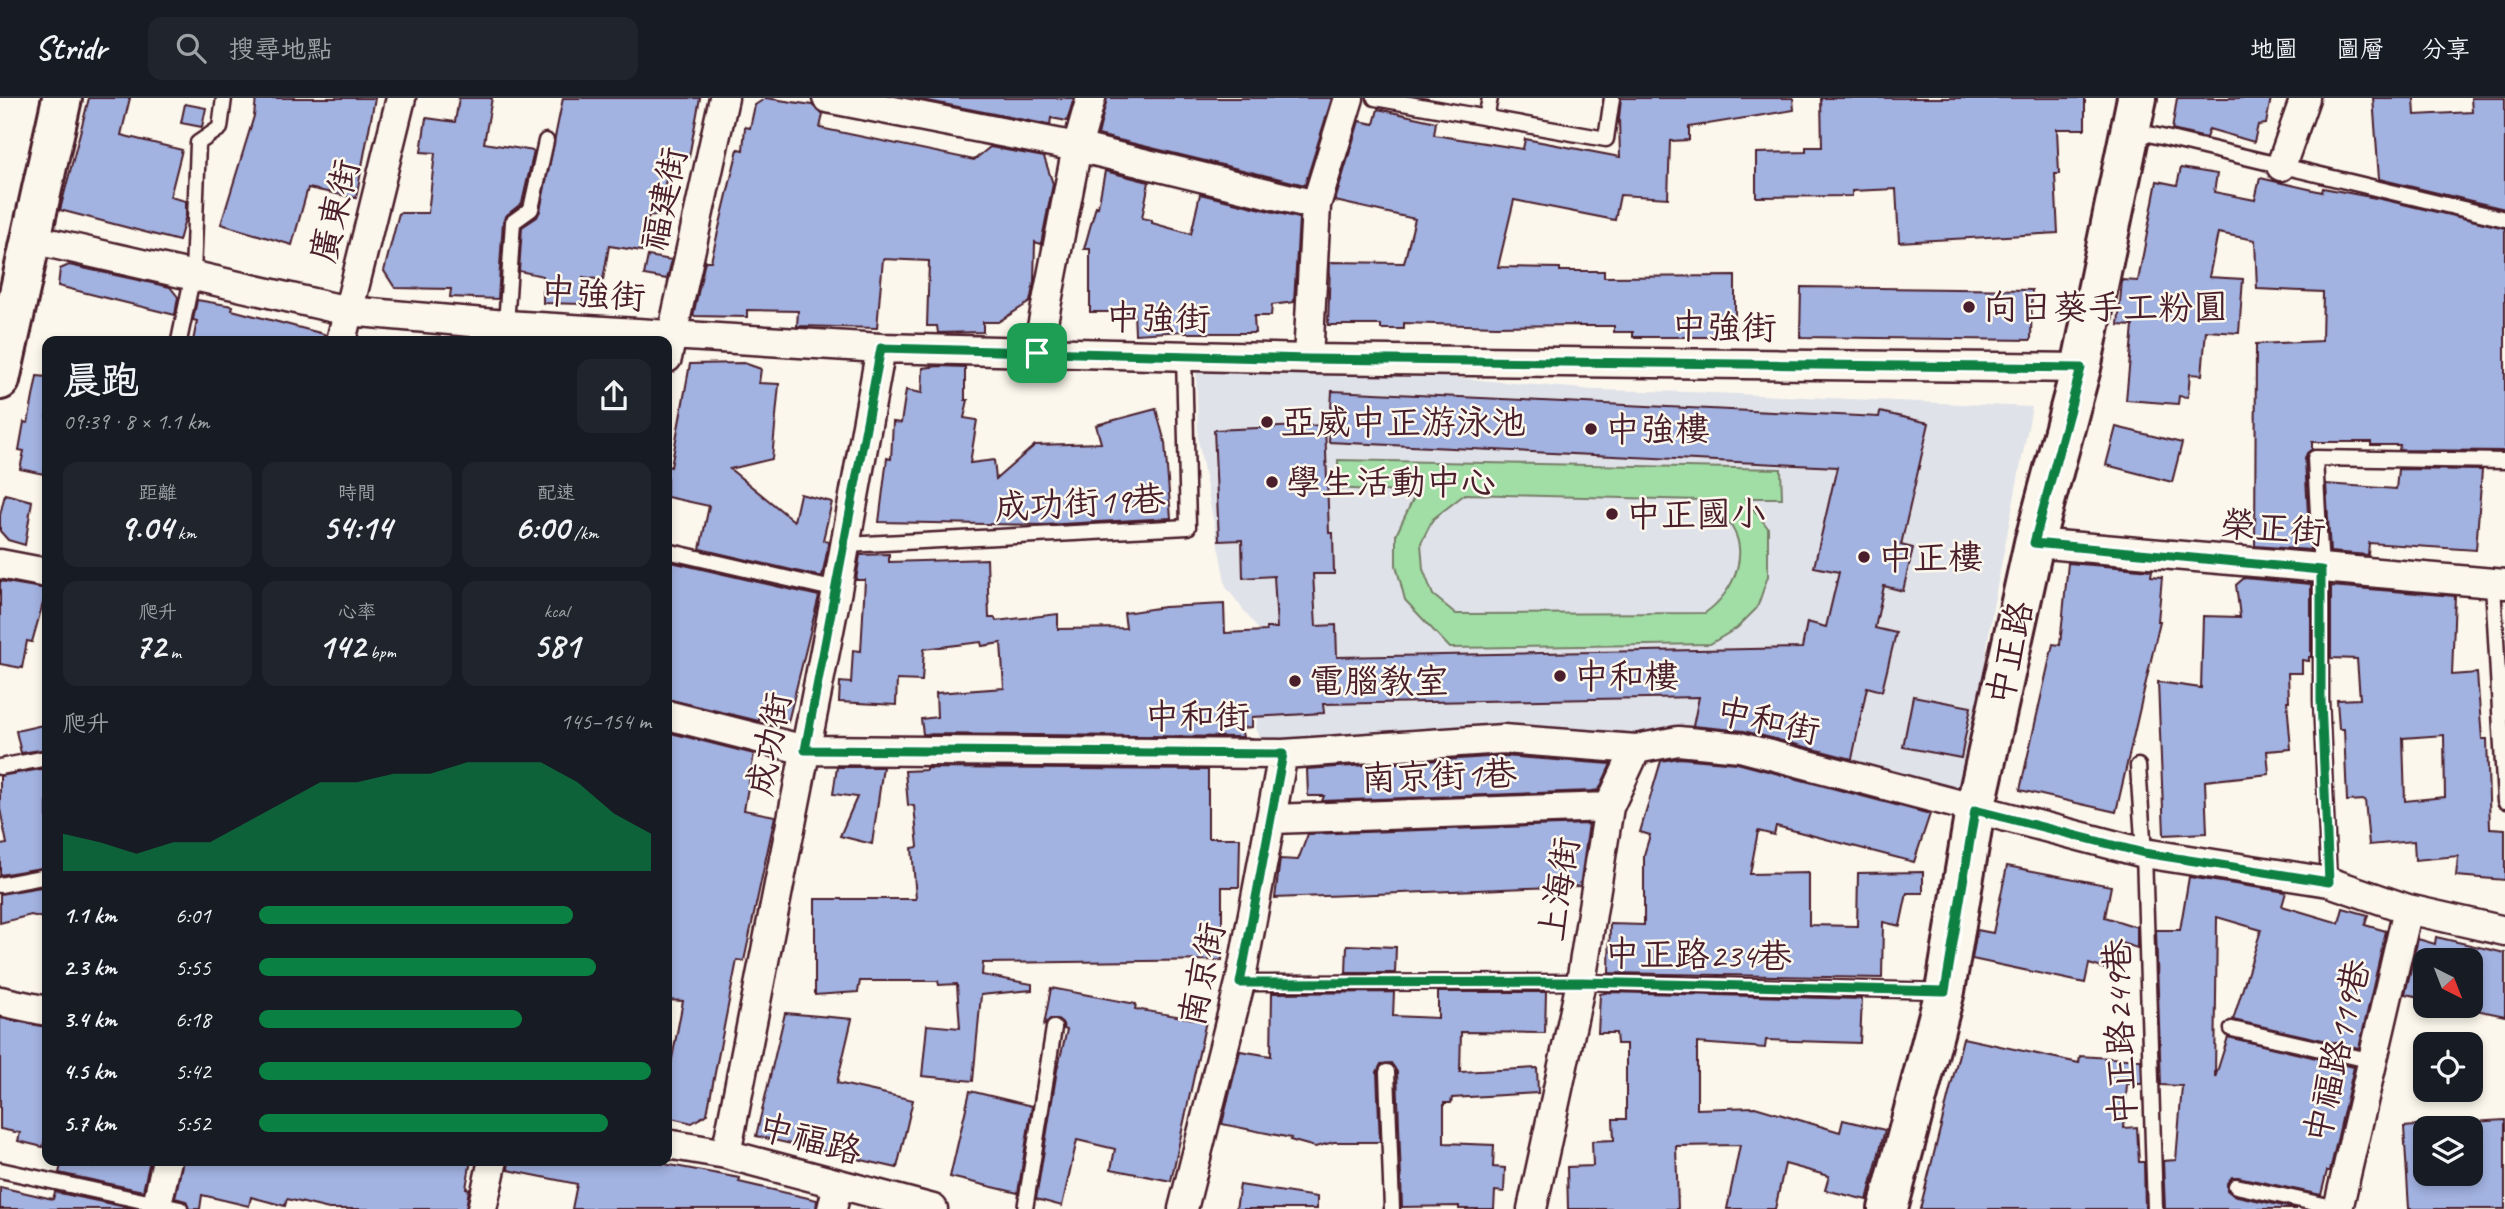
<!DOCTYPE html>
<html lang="zh-TW">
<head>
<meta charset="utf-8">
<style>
  body { margin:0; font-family:Caveat,"LXGW WenKai TC",sans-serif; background:#20242c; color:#f1f3f6; height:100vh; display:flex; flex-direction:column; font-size:26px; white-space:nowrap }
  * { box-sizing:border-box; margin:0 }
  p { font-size:23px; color:#9ea1a6 }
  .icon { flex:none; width:38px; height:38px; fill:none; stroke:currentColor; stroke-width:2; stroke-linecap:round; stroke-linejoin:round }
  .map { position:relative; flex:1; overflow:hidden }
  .panel { position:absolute; left:42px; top:238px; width:630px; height:830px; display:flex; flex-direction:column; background:#171b24; border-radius:14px; box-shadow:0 4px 10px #0003 }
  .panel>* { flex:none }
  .needle { width:46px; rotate:138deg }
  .controls { position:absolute; left:2413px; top:850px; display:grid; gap:14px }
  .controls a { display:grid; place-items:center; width:70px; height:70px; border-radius:14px; background:#171b24; box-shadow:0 4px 10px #0003; font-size:35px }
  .pin { position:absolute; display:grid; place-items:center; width:60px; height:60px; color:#fff; margin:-30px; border-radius:14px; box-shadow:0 4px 10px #0006 }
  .round { display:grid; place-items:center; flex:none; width:74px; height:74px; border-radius:14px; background:#20242c }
  .head { display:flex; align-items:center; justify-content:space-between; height:119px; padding:0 21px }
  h1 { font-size:38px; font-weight:700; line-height:52px }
  .metrics { display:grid; grid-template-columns:repeat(3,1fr); gap:10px; height:119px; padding:7px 21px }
  .metrics div { display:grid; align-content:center; border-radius:14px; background:#20242c; text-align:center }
  .metrics b { font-size:35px; font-weight:700 }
  .metrics small { font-size:19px; font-weight:400 }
  .metrics p { font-size:19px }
  .chart { height:196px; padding:14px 21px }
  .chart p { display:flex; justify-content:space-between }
  .chart svg { width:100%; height:126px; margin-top:7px; fill:#0b8043; opacity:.7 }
  ul { padding:0 21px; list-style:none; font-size:23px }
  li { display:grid; grid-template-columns:112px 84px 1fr; align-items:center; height:52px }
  li i { height:18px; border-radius:9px; background:#0b8043 }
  header { display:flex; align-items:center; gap:42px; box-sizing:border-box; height:98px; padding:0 35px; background:#171b24; border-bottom:2px solid #363941 }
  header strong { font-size:33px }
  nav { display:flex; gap:38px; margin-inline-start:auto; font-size:24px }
  .search { width:490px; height:63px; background:#20242c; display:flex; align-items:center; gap:18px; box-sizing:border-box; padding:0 24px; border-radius:14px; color:#9ea1a6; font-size:26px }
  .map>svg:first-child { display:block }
  .built { fill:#e0e2e9 }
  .green { fill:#a1dea5; stroke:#767e68; stroke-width:2; fill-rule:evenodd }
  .building { fill:#a2b2e1; stroke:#4a1f2b; stroke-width:2; fill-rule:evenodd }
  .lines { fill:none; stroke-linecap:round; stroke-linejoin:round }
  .lane-casing { stroke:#4a1f2b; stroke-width:19 }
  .street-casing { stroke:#4a1f2b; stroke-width:33 }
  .secondary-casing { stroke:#4a1f2b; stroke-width:44 }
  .primary-casing { stroke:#4a1f2b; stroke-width:44 }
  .lane { stroke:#fbf7ec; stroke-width:14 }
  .street { stroke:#fbf7ec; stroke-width:28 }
  .secondary { stroke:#fbf7ec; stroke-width:38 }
  .primary { stroke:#fbf7ec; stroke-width:38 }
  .route-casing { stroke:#fff; stroke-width:14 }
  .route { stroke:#0b8043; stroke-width:9 }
  .poi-dot { fill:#4a1f2b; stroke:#fbf7ec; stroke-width:2.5 }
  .labels { text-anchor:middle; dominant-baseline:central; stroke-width:5; stroke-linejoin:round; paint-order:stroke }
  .street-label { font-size:35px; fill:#4a1f2b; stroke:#fbf7ec }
  .poi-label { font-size:35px; fill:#4a1f2b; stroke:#fbf7ec; text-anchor:start }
</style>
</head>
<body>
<header>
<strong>Stridr</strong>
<div class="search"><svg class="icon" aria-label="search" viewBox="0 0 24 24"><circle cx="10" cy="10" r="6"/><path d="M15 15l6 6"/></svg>搜尋地點</div>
<nav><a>地圖</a><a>圖層</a><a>分享</a></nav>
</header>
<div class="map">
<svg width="2505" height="1111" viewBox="0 0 2505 1111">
  <rect width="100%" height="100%" fill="#fbf7ec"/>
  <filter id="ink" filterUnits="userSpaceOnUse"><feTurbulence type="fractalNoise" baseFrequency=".0143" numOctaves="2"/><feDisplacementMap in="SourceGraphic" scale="14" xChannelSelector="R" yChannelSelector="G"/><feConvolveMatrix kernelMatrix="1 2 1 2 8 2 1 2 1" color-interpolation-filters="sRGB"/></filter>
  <g filter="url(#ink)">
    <!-- built -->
    <path class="built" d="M1196,257L1594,292L1691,294L2032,309L1992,514L1967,692L1854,672L1730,631L1279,655L1265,648L1256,631L1262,570L1258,531L1226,489L1198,342Z"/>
    <!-- green -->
    <path class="green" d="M1338,362L1781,371L1782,400H1745L1768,430V478L1757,510L1737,530L1710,546L1450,550L1405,502L1396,467V437L1416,395L1338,390ZM1465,396L1701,402C1709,407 1717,413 1724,419C1754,450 1735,494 1705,515L1456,516L1433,497L1423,471L1421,445L1433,421Z"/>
    <!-- building -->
    <path class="building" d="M89,0H130L121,37L182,52L170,99L186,103V117L179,143L60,112Z
      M256,0H375L356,100L308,90L292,147L221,126L254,18Z
      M459,0H492L484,45L534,53L522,105L507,117L503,123L498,201L450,199L451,191L395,190L384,173L399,115H428L435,55L421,54L426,20L455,24Z
      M563,0H700L689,59L671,55L659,118L649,117L642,153L609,148L603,182L583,179V206L543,205V178L519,173L522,129L537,119L540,113Z
      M766,0L812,7L823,16L820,30L974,62L990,49L1044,59L1053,86L1041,146L1035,144L1034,184L1030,204L998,224H983V234L938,235L937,228H927L929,163L883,161L877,230L797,228L798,213L747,212V219L693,218L705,163H711L738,51L743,52L745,29L750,30L755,7Z
      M913,0H1074L1067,23L1051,20L1050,27Z
      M1107,0H1332L1305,87L1098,37Z
      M1621,0H1793L1794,12L1689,29V42L1670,43L1668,100L1620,97L1615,122L1514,102L1498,169L1560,170V173H1604V179L1735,178V239H1633V234H1614V228H1579V227L1496,228L1404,225V231H1381V227H1328L1330,164L1404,165L1415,121L1335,103L1359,23L1374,26L1378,11L1436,24L1434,37L1523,51L1525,41L1620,59L1619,21Z
      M1821,0H2085V31H2057L2059,76H2055L2058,135L1899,144L1896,91L1852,93V98L1756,99V55L1806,54V49H1822Z
      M2177,0H2271L2266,26L2258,27L2254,44L2209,31L2206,40L2172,32Z
      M2373,0H2414L2415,17L2472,14L2471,0H2505V111L2379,81Z
      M185,6L206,10L202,29L181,25Z
      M2181,70L2217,76L2214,94L2255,102L2260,80L2322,94L2323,90L2381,101L2505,130V353L2399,352L2400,347H2371V344H2312V351L2307,355L2305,361L2310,452L2255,448L2256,246L2322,243L2323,194L2257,191L2255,142L2218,135L2209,179L2243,181L2239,235L2206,233L2202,277L2190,276L2188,299L2179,298L2178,306L2126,302L2133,228L2118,227L2122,182L2138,183L2157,83L2177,87Z
      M1105,73L1149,84L1142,120L1152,122V125L1191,136L1200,96L1299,120L1294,204L1272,207L1271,218H1254L1255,235H1185V233L1135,236L1134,214H1090V151H1084L1096,108L1098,109Z
      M648,158L672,162L667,181L644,177Z
      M69,167L170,189L178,199L175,217L58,188L60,171Z
      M1801,189L2032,192L2031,242L1800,239Z
      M197,202L233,208L232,212L324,236L323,243H193L197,223L193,222Z
      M744,265L761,271L759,285L779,286L772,361L730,371L794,423L800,396L832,404L823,442L829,444L822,479L700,451L709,408L667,399V368L671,369L690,266Z
      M939,268L965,269V302H968L964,320L977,322L970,365L994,362L996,381L1035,347L1101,345L1096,327L1156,311L1165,345L1171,420L1043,427L879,424L887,360L891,361L893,324L901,325L906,292L922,295L923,270Z
      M37,278L47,279V358L44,376L20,371L24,353L19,352L24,324L28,325Z
      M1332,293L1879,319L1880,314L1929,325L1901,447L1913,450L1903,493L1884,488L1875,530L1896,535L1882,593L1867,589L1852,661L1744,633L1693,628L1699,599L1323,606L1324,615L1252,619V629L1241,630L1243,639L923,636L921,621L937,619L936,595L1004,590L1001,545L982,548L981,544L924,551L922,583L897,582L896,607L839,604L840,584L851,585L853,552L861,553L865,482H856L860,457L889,456V464L987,461L989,520H995L996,523L1058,516V531L1126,530L1124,515L1164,509L1224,506L1225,535L1266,533V530H1277L1274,478L1243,480L1242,442L1219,443L1214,332L1325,327L1329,435H1333L1334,476H1313L1316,528L1336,527L1337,559L1802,550L1807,524L1826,529L1839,474L1814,469L1837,369L1329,344Z
      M2116,329L2182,345L2172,384L2106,367Z
      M2398,371L2482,372L2476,452L2369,445L2368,457L2330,454L2326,386L2396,391Z
      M5,396L32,403L25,447L8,442L0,433V417Z
      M667,463L819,498L788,624L760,618L759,623L667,601Z
      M2068,465L2152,472L2151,478L2162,479L2158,523H2160L2116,714L2020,692L2053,546L2060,547Z
      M2244,480L2311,486V559H2309V563L2302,562V575H2288L2289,603H2287L2291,651L2267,653L2269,676L2205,683L2207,735L2164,737L2158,584L2201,590L2203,518L2240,519L2236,487Z
      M0,483L47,491L32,544L27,543L22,570L0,566Z
      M2331,488L2455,498L2452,577L2477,575L2482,641H2487L2490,730L2505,731V782L2456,778L2458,758L2415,762L2414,743L2369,747L2365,702L2347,703L2344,631H2339L2337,602L2360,601L2357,561L2331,560ZM2444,637L2445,699L2405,703L2403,640Z
      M1913,598L1971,609L1961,660L1903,649Z
      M47,626V651L21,655L16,633Z
      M667,634L754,656L744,712L775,718L744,863L737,862L707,1016L692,1025L667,1019V966H671L683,903L667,902Z
      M1503,658L1611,666L1599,692L1592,693L1322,703L1324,698H1308L1307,671Z
      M1679,660L1737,665L1930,716L1914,764L1776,728L1774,737L1758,733L1750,776L1809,775V827L1857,828L1858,775L1923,774V795H1907L1900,828L1883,824L1882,880L1609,875L1610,826L1644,827V757L1650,737L1640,734L1661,663Z
      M837,669H883L872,746L840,738L857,699L833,696Z
      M47,670V769L0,777V747L7,746L0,711V678Z
      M926,670L1208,672V740H1240L1239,789H1222V862L983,865L982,877L1032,886V892L981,897L973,983L922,978L927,927L960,930L957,886L939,887L938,883H860L858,894L815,897V801H916L912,750L918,749L914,708L908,707L905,673L926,672Z
      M1589,726L1580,788L1275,800L1280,761L1298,762L1308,736Z
      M2007,768L2111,788L2105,819L2137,829V850L2118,844L2109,872L2089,866L2085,885L1972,861L1977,832L1993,835Z
      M2189,779L2286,794L2282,808L2339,825L2343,810L2368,817L2365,827L2386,833L2359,950L2233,922L2261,832L2217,819L2215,980L2228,939L2354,969L2330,1073H2327L2321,1097L2238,1079H2232L2227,1085V1092L2233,1097L2297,1111H2165L2163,1063L2176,1062L2182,988L2161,987L2156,832H2180Z
      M47,788V821L31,817L0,825V796Z
      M2436,839L2505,855V918L2471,911V863H2426V900L2405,896L2418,841L2435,846Z
      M1347,847L1396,849L1395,875H1346Z
      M1051,890L1136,906L1135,911L1206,923L1171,1083L1111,1071L1115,1051L1077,1042L1062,1108L1036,1101L1057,972L1067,932L1064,931L1063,926L1056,921H1050L1044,927Z
      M1394,894L1393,918L1438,920V894H1546L1545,935L1461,934L1460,974L1537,970L1538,995L1452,1000L1451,1005H1444V1045L1494,1047L1493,1069L1505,1070L1504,1094L1495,1093L1494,1111H1459V1108L1402,1109L1397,974L1391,965L1381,966L1377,974L1380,1044H1334L1315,1049L1290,1042L1291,1040L1222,1026L1240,953L1271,958L1272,895Z
      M1609,894L1862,901L1860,945L1766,942L1765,950L1697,945V1011L1755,1009L1840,1034L1843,1022L1885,1032L1867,1102L1825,1092L1829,1078L1785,1066L1775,1111H1727L1740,1047L1676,1048L1678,1111H1568L1567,1069L1593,1068L1592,1043L1614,1042L1613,1021H1626V946H1617L1616,935H1598L1600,896Z
      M785,915L852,921L837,985L913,1002L897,1070L756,1038Z
      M0,920L47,929V1033L43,1049L18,1043L20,1035L0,1031Z
      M1963,940L2079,965L2080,958L2141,962L2142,986H2127L2124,1030L2137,1029L2139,1064H2144L2145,1111H1920Z
      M970,993L1032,1008L1018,1095L950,1079Z
      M2505,1022V1111H2409L2404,1029L2426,1027V1076H2471V1024Z
      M95,1062H150L143,1093L59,1075L62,1063L93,1069Z
      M183,1062H471L466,1090L469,1091L466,1111H329L287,1101L285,1108L251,1099L249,1108L202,1097L200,1111H189L186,1103L175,1100Z
      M509,1062H643L740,1080L739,1084L817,1102L816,1111H572L577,1086L508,1072Z
      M1240,1087L1317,1099V1111H1236Z
      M0,1089L53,1101L55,1094L135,1111H0Z"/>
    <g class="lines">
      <!-- lane casing -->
      <g class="lane-casing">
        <path id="lane" d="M1375,0L1606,41L1612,0
          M1486,20L1490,0
          M2132,32L2505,121
          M506,227L513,124L531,111L546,43
          M179,243L193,176L198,45L220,30L224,0
          M846,447L1188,429L1184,257
          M667,453L837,492
          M2493,486L2505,703
          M2138,668L2144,755L2155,1111
          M0,669L47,660
          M2329,784L2321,602V472L2315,360L2505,363
          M0,787L47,778
          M1240,885L1581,884L1944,893
          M2232,931L2373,963
          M1387,974L1392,1111
          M0,1072L180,1111
          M2236,1088L2338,1110
          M1025,1111L1054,930"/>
      </g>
      <!-- street casing -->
      <g class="street-casing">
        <path id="street" d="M827,0L1077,49L1316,107
          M2281,68L2305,0
          M32,141L348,213L506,227L881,250L1308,261L2081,270
          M341,243L401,0
          M1037,255L1077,49L1091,0
          M667,260L724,0
          M1308,261L1316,107L1349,0
          M2034,445L2505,486
          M0,466L47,475
          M667,617L805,652L1283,656L1503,641L1636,651L1678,643L1740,649L2144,755L2329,784L2408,811L2505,833
          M1272,721L1609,709
          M0,903L47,913
          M667,1046L726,1056L933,1111
          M726,1056L837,492L881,250
          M156,1111L167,1062
          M482,1111L493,1062
          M832,1111L838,1086
          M1183,1111L1240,885L1283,656
          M1532,1111L1581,884L1609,709L1636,651
          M2338,1111L2408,811"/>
      </g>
      <!-- secondary casing -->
      <g class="secondary-casing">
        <path id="secondary" d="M0,282L62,0"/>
      </g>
      <!-- primary casing -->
      <g class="primary-casing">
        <path id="primary" d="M1888,1111L1945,893L1975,712L2034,445L2081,270L2137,0"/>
      </g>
      <!-- lane -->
      <use href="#lane" class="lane"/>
      <!-- street -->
      <use href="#street" class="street"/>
      <!-- secondary -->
      <use href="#secondary" class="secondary"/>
      <!-- primary -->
      <use href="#primary" class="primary"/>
    </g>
  </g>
  <g class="lines" filter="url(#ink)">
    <!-- route casing -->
    <g class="route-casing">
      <path id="route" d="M881,250L1308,261L2081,270L2034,445L2321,472V602L2329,784L2144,755L1975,712L1945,893L1581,884L1240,885L1283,656L805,652Z"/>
    </g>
    <!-- route -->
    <use href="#route" class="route"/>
  </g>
  <!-- markers -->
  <g class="poi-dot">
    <circle cx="1969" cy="209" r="7"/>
    <circle cx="1267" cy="324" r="7"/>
    <circle cx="1591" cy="331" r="7"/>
    <circle cx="1272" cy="384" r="7"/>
    <circle cx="1612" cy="416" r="7"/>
    <circle cx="1864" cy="459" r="7"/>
    <circle cx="1560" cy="578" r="7"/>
    <circle cx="1295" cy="583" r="7"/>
  </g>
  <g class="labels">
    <!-- street labels -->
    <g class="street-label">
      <text transform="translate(664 101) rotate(-78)">福建街</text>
      <text transform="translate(335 113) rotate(-76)">廣東街</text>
      <text transform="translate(593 196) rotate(4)">中強街</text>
      <text transform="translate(1158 220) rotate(1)">中強街</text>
      <text transform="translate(1724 229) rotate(1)">中強街</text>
      <text transform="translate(1080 405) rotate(-3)">成功街19巷</text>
      <text transform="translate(2273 430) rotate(5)">榮正街</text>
      <text transform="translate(2010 555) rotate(-78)">中正路</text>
      <text x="1197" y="618">中和街</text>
      <text transform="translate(1768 623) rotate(12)">中和街</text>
      <text transform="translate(769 646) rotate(-79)">成功街</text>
      <text transform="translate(1439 678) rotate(-2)">南京街1巷</text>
      <text transform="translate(1559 791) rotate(-81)">上海街</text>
      <text transform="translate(1698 857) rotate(1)">中正路234巷</text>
      <text transform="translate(1202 876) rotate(-78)">南京街</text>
      <text transform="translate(2120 934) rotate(-92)">中正路249巷</text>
      <text transform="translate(2337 953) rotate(-77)">中福路119巷</text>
      <text transform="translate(810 1041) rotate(15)">中福路</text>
    </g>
    <!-- poi labels -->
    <g class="poi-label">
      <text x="1983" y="209">向日葵手工粉圓</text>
      <text x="1281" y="324">亞威中正游泳池</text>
      <text x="1605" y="331">中強樓</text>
      <text x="1286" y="384">學生活動中心</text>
      <text x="1626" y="416">中正國小</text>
      <text x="1878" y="459">中正樓</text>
      <text x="1574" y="578">中和樓</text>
      <text x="1309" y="583">電腦教室</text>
    </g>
  </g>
</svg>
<div class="controls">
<a><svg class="needle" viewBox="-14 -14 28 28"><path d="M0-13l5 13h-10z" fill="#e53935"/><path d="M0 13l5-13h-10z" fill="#9ea1a6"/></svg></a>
<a><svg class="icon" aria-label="locate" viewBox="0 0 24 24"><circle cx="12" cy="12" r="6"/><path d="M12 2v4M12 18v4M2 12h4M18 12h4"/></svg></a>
<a><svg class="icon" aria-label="layers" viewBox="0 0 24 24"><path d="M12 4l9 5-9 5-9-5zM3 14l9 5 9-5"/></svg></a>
</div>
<div class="pin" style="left:1037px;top:255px;background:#1e9e55"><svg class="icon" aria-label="arrive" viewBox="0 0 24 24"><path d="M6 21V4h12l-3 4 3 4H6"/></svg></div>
<section class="panel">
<div class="head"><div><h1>晨跑</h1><p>09:39 · 8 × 1.1 km</p></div><a class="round"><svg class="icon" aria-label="share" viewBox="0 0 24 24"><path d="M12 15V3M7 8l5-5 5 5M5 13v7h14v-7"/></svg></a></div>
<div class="metrics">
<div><p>距離</p><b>9.04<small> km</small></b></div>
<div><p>時間</p><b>54:14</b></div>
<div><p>配速</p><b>6:00<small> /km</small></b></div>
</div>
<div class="metrics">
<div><p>爬升</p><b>72<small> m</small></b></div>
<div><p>心率</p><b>142<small> bpm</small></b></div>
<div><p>kcal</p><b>581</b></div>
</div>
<div class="chart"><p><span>爬升</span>145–154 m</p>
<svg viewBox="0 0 160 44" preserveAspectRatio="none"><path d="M0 44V31L10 34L20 38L30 34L40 34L50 27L60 20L70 13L80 13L90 10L100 10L110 6L120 6L130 6L140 13L150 24L160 31V44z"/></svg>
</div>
<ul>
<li><b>1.1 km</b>6:01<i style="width:80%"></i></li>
<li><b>2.3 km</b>5:55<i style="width:86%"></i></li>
<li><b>3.4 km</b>6:18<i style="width:67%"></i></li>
<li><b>4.5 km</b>5:42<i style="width:100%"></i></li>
<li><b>5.7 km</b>5:52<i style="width:89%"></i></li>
</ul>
</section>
</div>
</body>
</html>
